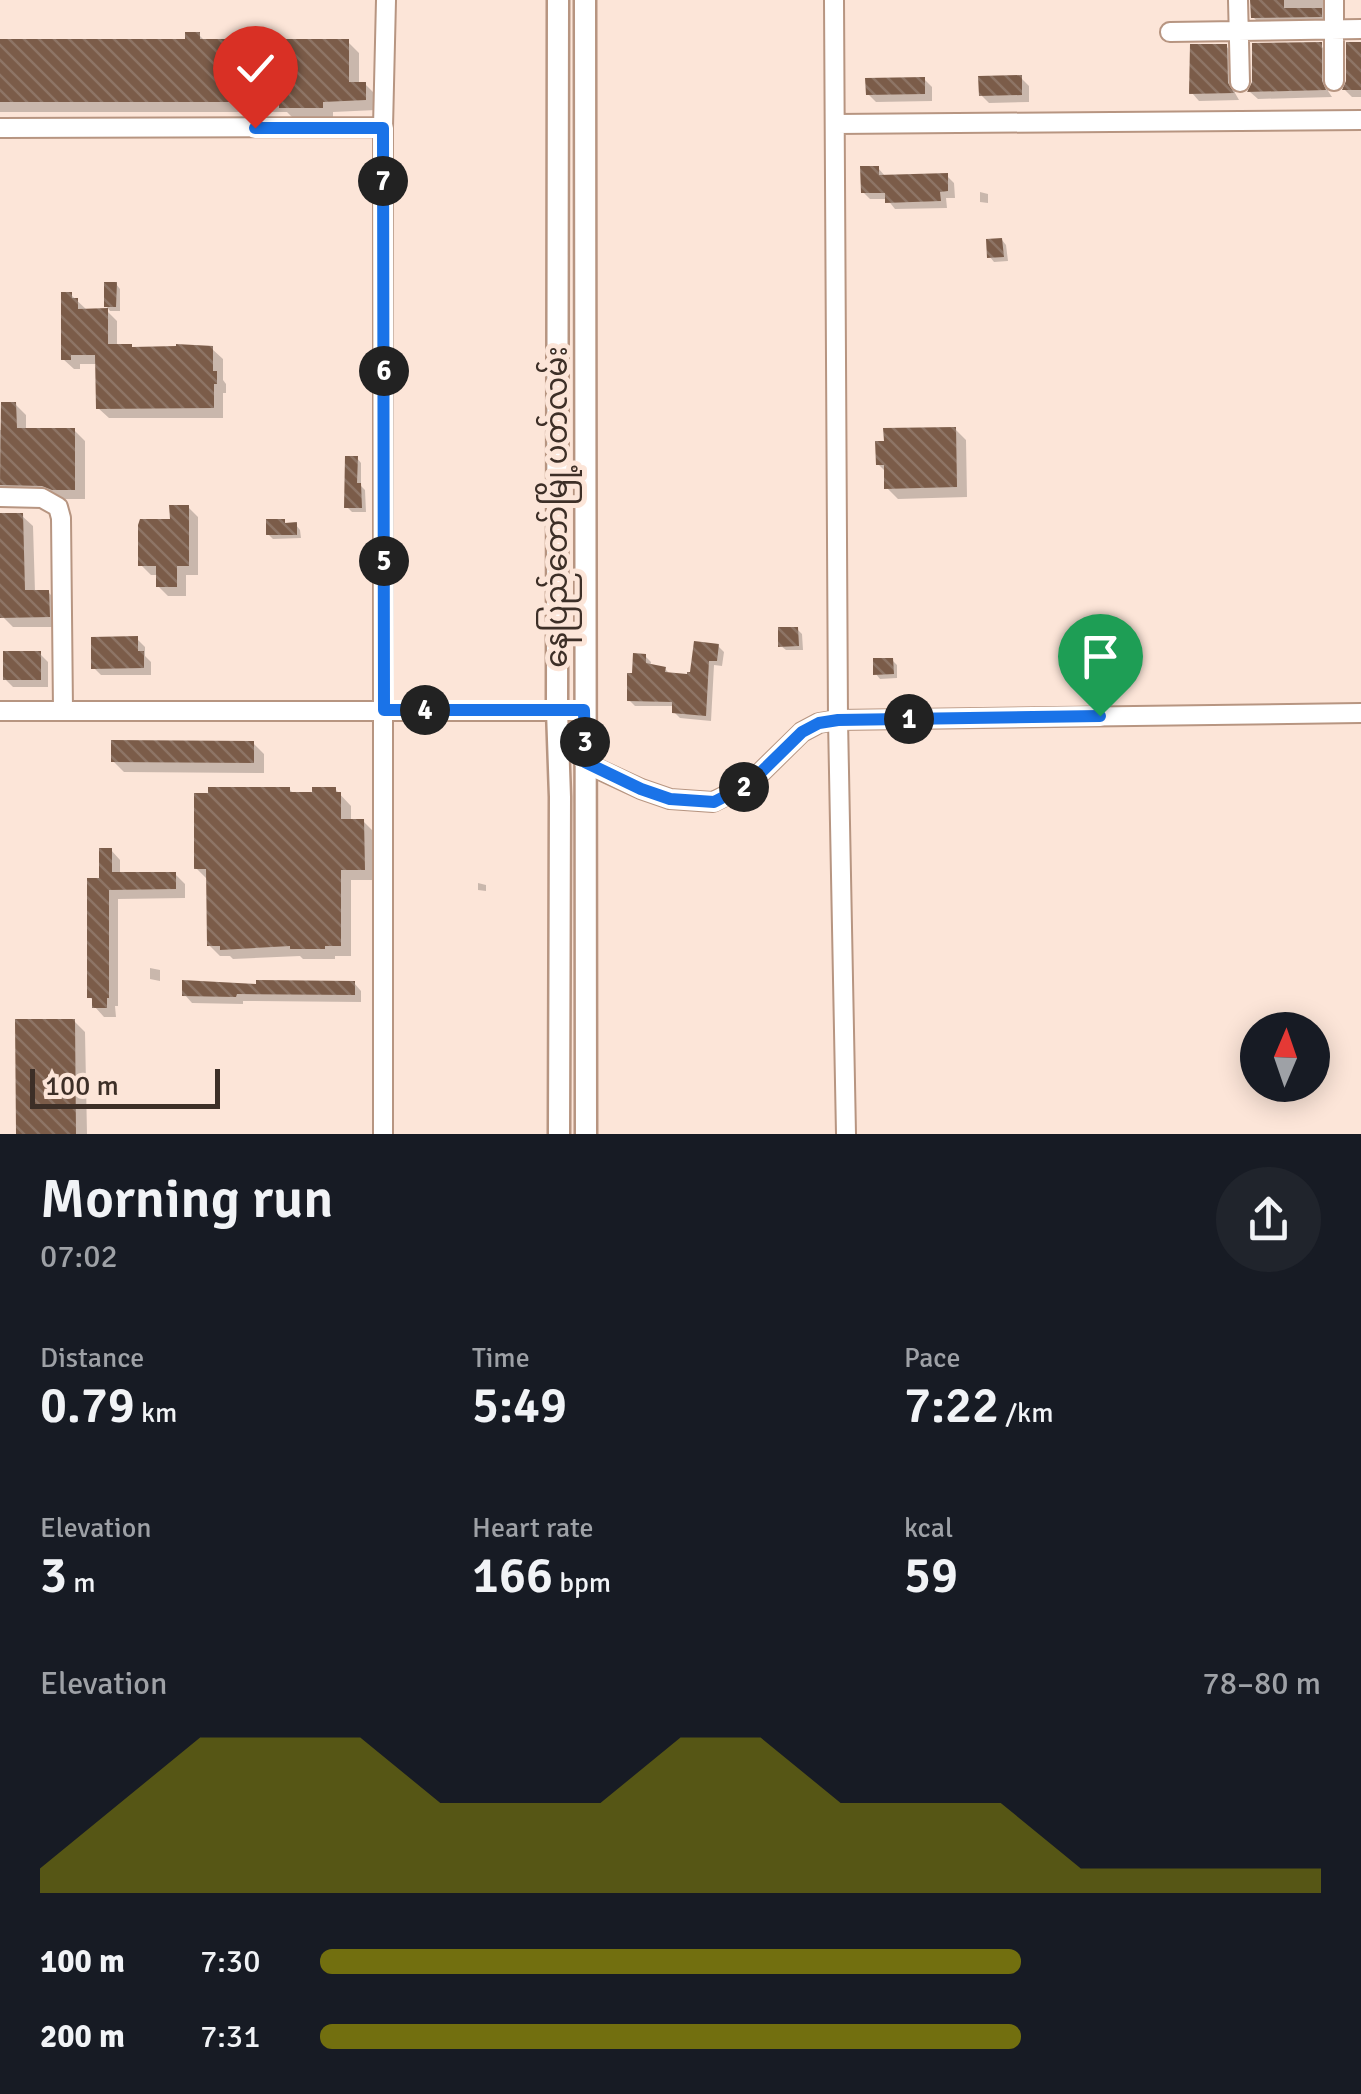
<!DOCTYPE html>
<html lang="en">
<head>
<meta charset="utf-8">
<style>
  body { margin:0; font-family:Signika,"Noto Sans Myanmar",sans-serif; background:#20242c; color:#f1f3f6; height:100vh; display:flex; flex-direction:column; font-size:38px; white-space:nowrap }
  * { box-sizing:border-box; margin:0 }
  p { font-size:32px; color:#9ea1a6 }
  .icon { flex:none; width:55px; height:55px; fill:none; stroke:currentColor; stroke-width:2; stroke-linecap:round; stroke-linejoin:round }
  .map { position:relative; height:1134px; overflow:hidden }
  .panel { display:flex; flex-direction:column; background:#171b24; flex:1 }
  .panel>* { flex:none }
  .needle { width:65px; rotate:2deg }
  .tools { position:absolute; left:1240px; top:1012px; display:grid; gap:20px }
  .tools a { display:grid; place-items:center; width:90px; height:90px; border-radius:50%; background:#171b24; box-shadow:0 5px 25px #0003; font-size:50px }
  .scale { position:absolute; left:30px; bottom:25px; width:190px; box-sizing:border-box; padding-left:10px; border:5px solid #3d2f27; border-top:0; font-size:28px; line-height:35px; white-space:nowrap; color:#3d2f27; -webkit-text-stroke:8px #fce5d8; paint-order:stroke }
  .pin { position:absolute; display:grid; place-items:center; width:85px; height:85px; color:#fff; margin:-102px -42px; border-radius:50% 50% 50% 0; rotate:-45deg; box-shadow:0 0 10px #0007 }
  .pin .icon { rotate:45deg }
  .km { position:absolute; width:50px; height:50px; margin:-25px; border-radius:50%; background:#222; color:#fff; font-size:28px; line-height:50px; text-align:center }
  .round { display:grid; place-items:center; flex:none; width:105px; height:105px; border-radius:52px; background:#20242c }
  .overview { display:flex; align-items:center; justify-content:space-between; height:170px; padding:0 40px }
  h1 { font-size:55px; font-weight:600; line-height:75px }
  .stats { display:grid; grid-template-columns:repeat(3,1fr); gap:15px; height:170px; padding:10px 40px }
  .stats div { display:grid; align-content:center }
  .stats b { font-size:50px; font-weight:600 }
  .stats small { font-size:28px; font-weight:400 }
  .stats p { font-size:28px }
  .chart { height:280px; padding:20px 40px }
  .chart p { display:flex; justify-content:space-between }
  .chart svg { width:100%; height:180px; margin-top:10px; fill:#726f0f; opacity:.7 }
  ul { padding:0 40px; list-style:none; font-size:32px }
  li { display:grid; grid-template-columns:160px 120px 1fr; align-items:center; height:75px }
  li i { height:25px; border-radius:12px; background:#726f0f }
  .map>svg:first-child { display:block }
  .shadow { fill:#0003 }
  .building { fill:url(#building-back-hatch) }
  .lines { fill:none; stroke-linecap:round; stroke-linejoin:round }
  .minor-casing { stroke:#b79581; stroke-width:22 }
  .major-casing { stroke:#b79581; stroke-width:25 }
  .minor { stroke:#fff; stroke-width:18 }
  .major { stroke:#fff; stroke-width:20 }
  .route-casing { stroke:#fff; stroke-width:20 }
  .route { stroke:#1a73e8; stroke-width:12 }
  .labels { text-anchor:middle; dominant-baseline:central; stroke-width:10; stroke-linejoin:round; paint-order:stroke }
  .street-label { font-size:30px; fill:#3d2f27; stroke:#fce5d8 }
</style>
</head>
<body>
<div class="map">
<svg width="1361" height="1134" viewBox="0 0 1361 1134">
  <defs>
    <pattern id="building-back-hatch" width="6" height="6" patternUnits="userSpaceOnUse" patternTransform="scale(2.5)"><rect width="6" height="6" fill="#7b5c49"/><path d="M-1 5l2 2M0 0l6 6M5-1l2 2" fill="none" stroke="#8e7566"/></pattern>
  </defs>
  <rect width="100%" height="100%" fill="#fce5d8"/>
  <!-- shadow -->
  <path class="shadow" d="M1252,0H1331L1328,24L1261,25L1253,17Z
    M199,35L206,42H246L257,35L264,42H348L359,53V84H365L376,95V110L333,112V118H293L287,112H0V41L187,42Z
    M1361,43V97H1352L1345,90Z
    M1320,45L1328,53V91L1332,97L1258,99L1250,92Z
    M1226,46L1233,54L1235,93L1239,100L1199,101L1192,93Z
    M1021,78L1029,86V102L989,103L981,95Z
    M924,79L932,87V101L876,102L868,94Z
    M878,168L885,176H947L954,183L955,198H946L947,208L895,209L887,199H870L863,192Z
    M980,192L988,194V203L980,202Z
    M1002,240L1006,245L1008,261L994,262L990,257Z
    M116,284L120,289V311H107L117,321V346L134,349H212L223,359V380L226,384V393H223V418H109L98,408V364H80V369H74L63,359L71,295L88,311H110L106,306Z
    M15,404L26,415V430H74L85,441V499H65L55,495L12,494L0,500V430H4Z
    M955,429L966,440L967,497L898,499L887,488L886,472L878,464Z
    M357,458L361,463V486L365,490L366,512H352L347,507Z
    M188,507L198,517V575H186V596H168L158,586V575H151L141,565L172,522Z
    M0,516H22L33,526L35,592H48L59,603V627H13L2,616Z
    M284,521L287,525H296L300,530L301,538L273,539L268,534Z
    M797,629L802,634L803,650H786L781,646Z
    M137,639L145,647V656L151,662V675H101L93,667Z
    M718,646L724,652L722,666L714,665L711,721L680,718L674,712V706H635L629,700L634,676L645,656L651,662L650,667L665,669L671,675L690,677Z
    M40,654L48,662V687H13L5,679Z
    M892,660L897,665V678L880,679L876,674Z
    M253,743L264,754V773L124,772L113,761Z
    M289,789L295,795L335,789L351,806V821H363L374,832V880H351V956H335V959H303L300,956L233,959L230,956H220L209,945L207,879L196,868Z
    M111,850L120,860V875L175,874L185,884V898L118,899V1006H115L116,1017H104L95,1007V1002L90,997L101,880Z
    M478,883L486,885V891L478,890Z
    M150,968L160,970V981L150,979Z
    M354,983L361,991V1002L243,1001V1004L192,1003L185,995L259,986Z
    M74,1021L85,1032L87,1134H19Z"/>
  <!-- building -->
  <path class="building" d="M1250,0H1284V8H1322V17L1251,18Z
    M185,32H200V39H244V33H258V39H349V82H366V100L323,102V108H279V102H0V39H185Z
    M1322,42V81L1326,90L1247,92L1252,82V43Z
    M1346,42H1361V90H1342L1346,81Z
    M1190,44H1227L1228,83L1234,93L1189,94Z
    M1022,75V95L979,96L978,76Z
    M925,77V94L866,95L865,78Z
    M860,166H879V175L948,173V191L940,192L941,201L885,203V193H861Z
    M1002,238L1004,257L987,258L986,239Z
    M104,282H117L116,307H104Z
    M61,292H72V298H78V309L108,308V344H132V347L176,346V344L213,346V371H217V384H214V408L96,409L95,355H71V360H61Z
    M1,402H16L17,428H75V490H52L42,486L0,485Z
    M956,427L957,487L884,489V465H876L875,441H884L883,428Z
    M345,456H358L357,483H361L362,508H344Z
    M169,505H189V566H177V587H156V566H138V525L140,519H170Z
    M0,513H23L25,590H49L50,617L0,618Z
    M266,519H285V523L297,522V535H266Z
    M778,627H798L799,646L778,647Z
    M138,636V651H144V668L91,669V637Z
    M694,641L719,644L717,661H709L706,716L672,713V702L627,701V673H632L633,653L646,654V663L666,667L665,672L687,674V672H690Z
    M3,651H41V680H3Z
    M873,658H893L894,674L873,675Z
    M111,740L254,741V763L111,762Z
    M208,787H290V792H312V787H336V792H341V819H364L365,870H341V946H325V949H290V946L220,950V946H207L206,869H194V793H208Z
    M99,848H112V872H176V889L109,890V998H107V1008H92V998H87V878H99Z
    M182,980L256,984V980L355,981V995L237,994L236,997L182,996Z
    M15,1019H75L76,1134H16Z"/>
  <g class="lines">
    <!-- minor casing -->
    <g class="minor-casing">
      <path id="minor" d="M834,0L838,720L846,1134
        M1238,0L1240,82
        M1170,32L1361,29
        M1334,81V0
        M836,124L1361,120
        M0,128L383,127L386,0
        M0,497L42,498L58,507L61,518L63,710
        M0,711H584
        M585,763L641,789L670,799L713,802L749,784L802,732L819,723L838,720L1361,713
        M383,1134V127"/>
    </g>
    <!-- major casing -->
    <g class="major-casing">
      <path id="major" d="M558,0L557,710L560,797L559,1134
        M585,0L586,1134"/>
    </g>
    <!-- minor -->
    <use href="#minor" class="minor"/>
    <!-- major -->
    <use href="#major" class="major"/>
  </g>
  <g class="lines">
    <!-- route casing -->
    <g class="route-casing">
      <path id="route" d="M255,128H383L384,710H584L585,762L641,789L670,799L714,802L749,784L802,732L819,723L838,720L1100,716"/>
    </g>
    <!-- route -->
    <use href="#route" class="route"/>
  </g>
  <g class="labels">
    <!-- street labels -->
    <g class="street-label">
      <text transform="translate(557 507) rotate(-90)">နေပြည်တော်မြို့ပတ်လမ်း</text>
    </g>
  </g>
</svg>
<div class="tools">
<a><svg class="needle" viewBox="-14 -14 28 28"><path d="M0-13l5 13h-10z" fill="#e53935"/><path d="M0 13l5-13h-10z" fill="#9ea1a6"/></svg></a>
</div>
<div class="scale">100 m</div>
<div class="pin" style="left:1100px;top:716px;background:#1e9e55"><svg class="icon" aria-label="arrive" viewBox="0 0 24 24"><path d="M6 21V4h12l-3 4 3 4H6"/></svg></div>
<div class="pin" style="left:255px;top:128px;background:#d93025"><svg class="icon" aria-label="check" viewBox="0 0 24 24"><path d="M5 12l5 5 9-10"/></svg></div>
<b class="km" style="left:909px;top:719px">1</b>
<b class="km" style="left:744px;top:787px">2</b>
<b class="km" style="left:585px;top:742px">3</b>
<b class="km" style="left:425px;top:710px">4</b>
<b class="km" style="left:384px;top:561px">5</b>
<b class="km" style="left:384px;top:371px">6</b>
<b class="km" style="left:383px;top:181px">7</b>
</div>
<section class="panel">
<div class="overview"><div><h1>Morning run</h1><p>07:02</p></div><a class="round"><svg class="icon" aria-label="share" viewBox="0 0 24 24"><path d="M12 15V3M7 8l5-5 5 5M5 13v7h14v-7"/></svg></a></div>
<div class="stats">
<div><p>Distance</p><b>0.79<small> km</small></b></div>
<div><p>Time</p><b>5:49</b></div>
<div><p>Pace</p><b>7:22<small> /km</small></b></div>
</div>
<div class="stats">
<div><p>Elevation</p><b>3<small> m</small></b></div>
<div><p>Heart rate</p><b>166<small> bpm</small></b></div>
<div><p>kcal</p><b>59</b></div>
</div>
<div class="chart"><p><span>Elevation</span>78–80 m</p>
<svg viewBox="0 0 160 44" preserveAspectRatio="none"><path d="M0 44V38L10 22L20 6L30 6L40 6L50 22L60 22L70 22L80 6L90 6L100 22L110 22L120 22L130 38L140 38L150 38L160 38V44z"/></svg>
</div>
<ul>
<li><b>100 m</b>7:30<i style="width:70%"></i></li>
<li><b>200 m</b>7:31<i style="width:70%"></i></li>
</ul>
</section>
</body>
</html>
